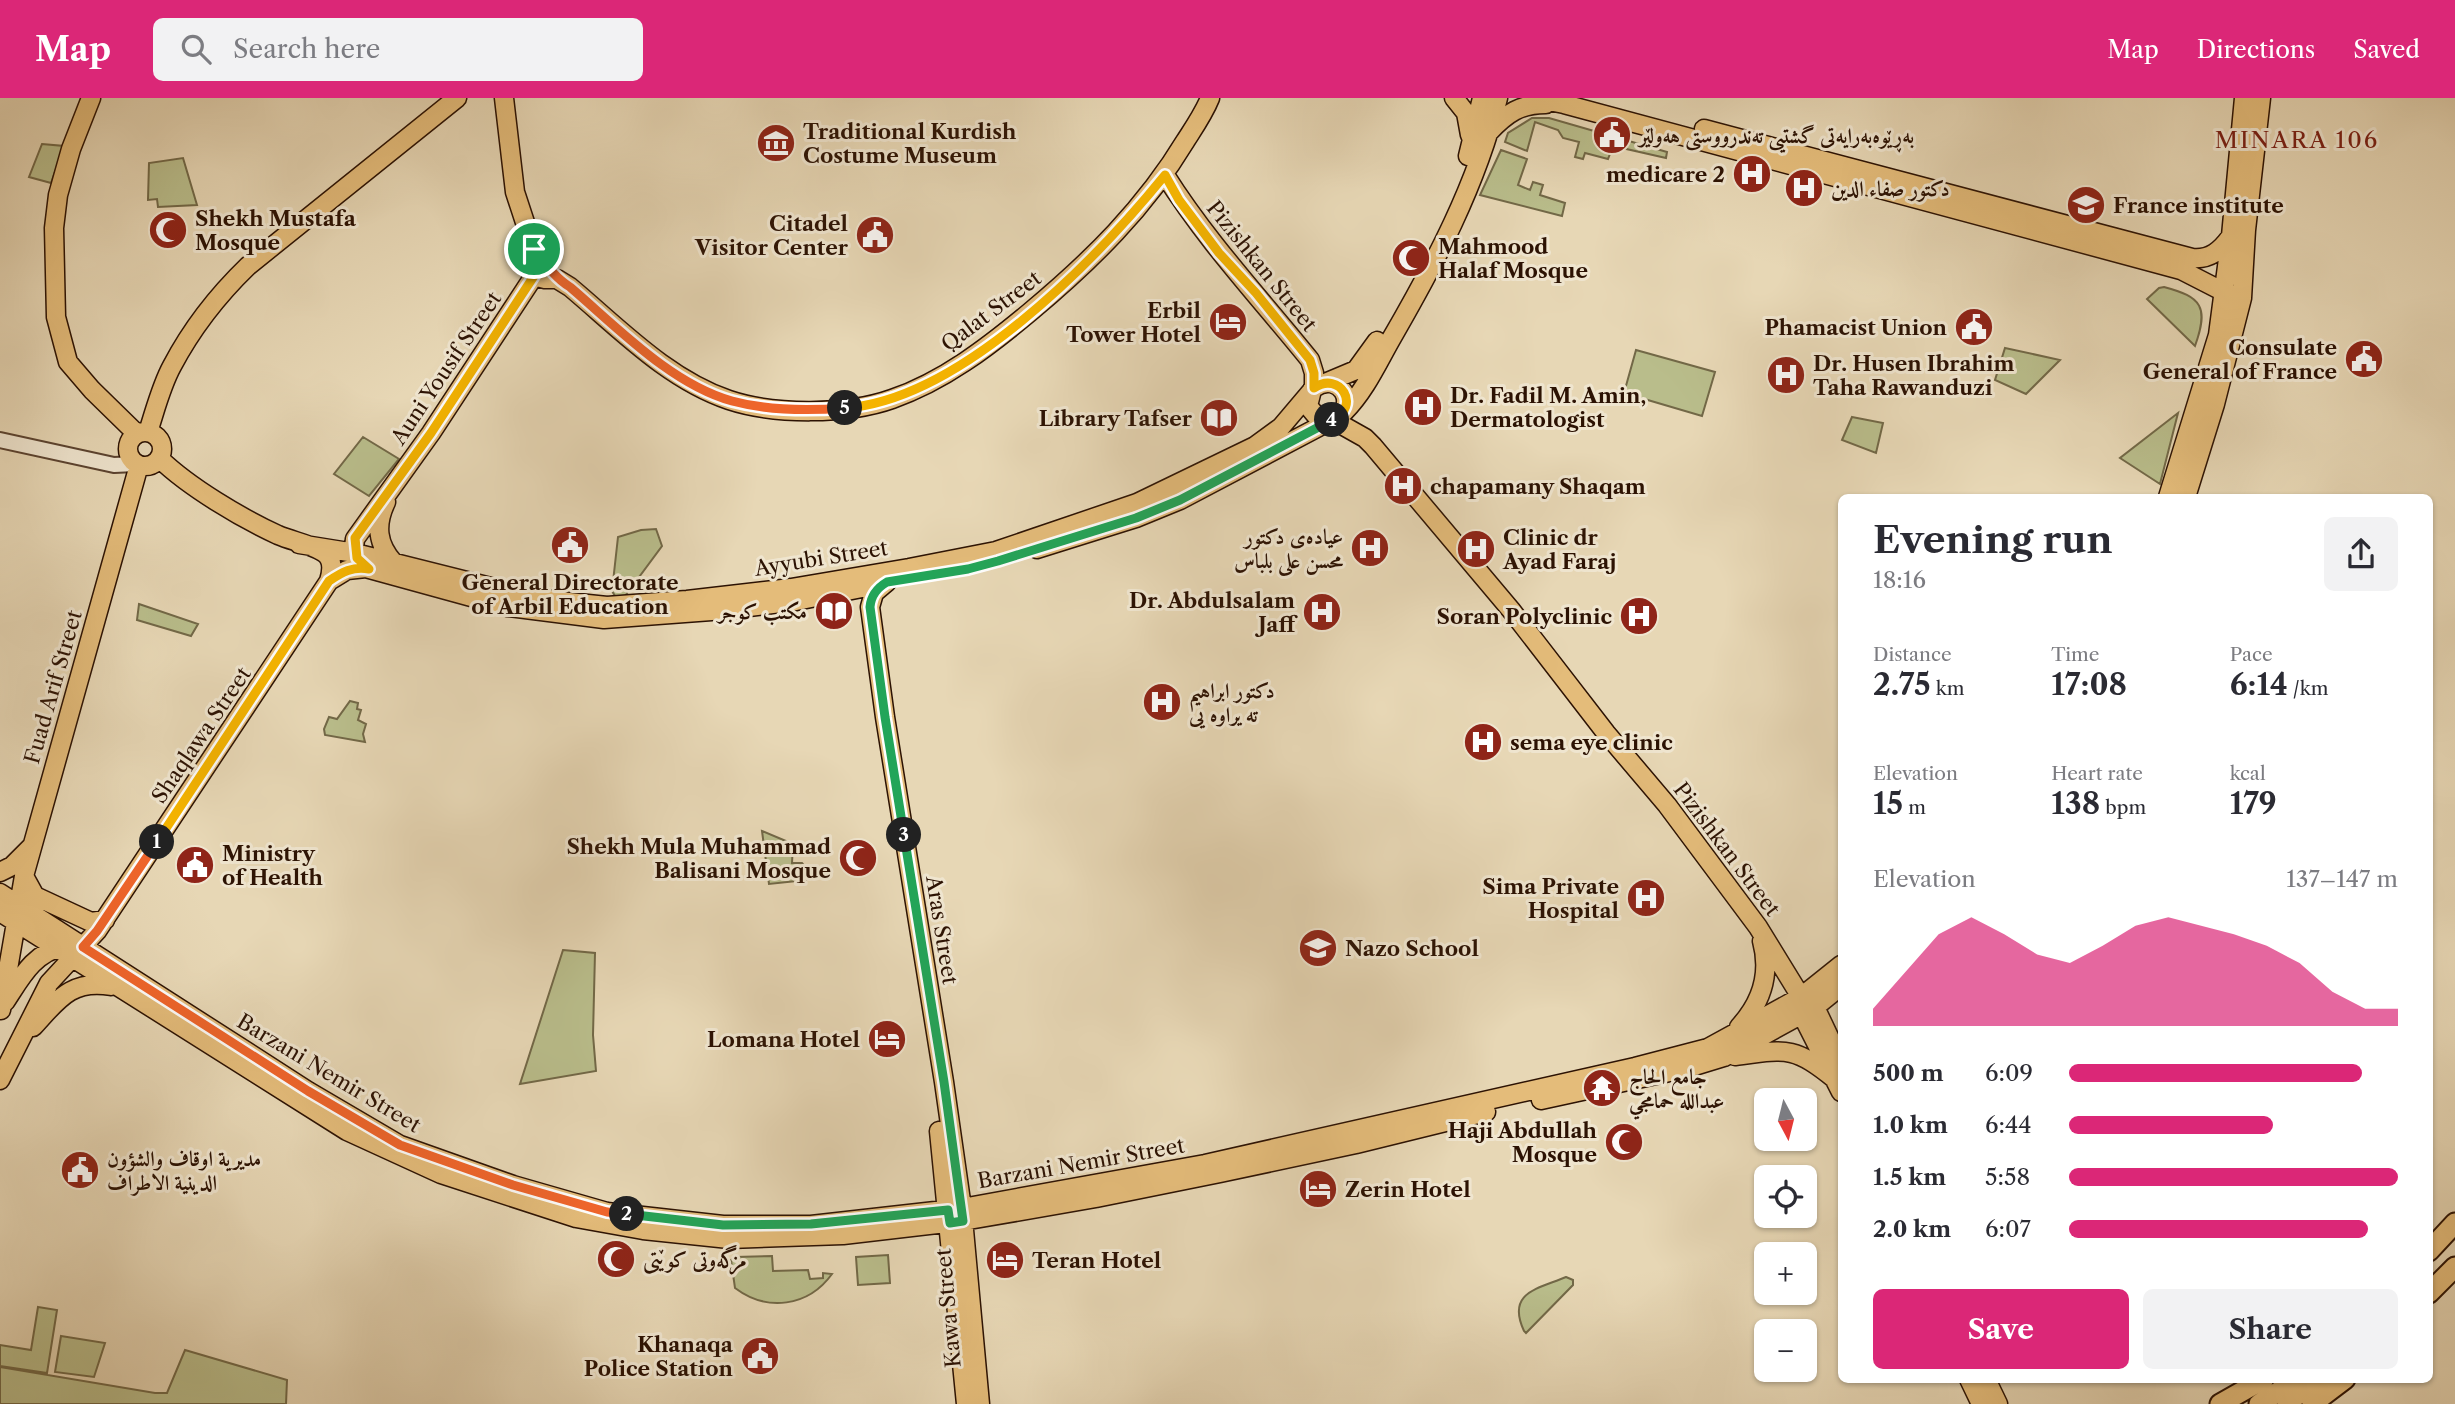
<!DOCTYPE html>
<html lang="en">
<head>
<meta charset="utf-8">
<style>
  body { margin:0; font-family:"Libre Caslon Text",Amiri,serif; background:#f2f2f3; color:#2b2b33; height:100vh; display:flex; flex-direction:column; font-size:26px; white-space:nowrap }
  * { box-sizing:border-box; margin:0 }
  p { font-size:23px; color:#7c7c81 }
  .icon { flex:none; width:38px; height:38px; fill:none; stroke:currentColor; stroke-width:2; stroke-linecap:round; stroke-linejoin:round }
  .map { position:relative; flex:1; overflow:hidden }
  .panel { position:absolute; left:1838px; top:396px; width:595px; height:889px; display:flex; flex-direction:column; background:#fff; border-radius:10px; box-shadow:0 2px 5px #0004 }
  .panel>* { flex:none }
  .needle { width:46px; rotate:173deg }
  .buttons { position:absolute; left:1754px; top:990px; display:grid; gap:14px }
  .buttons a { display:grid; place-items:center; width:63px; height:63px; border-radius:10px; background:#fff; box-shadow:0 2px 5px #0004; font-size:35px }
  .pin { position:absolute; display:grid; place-items:center; width:60px; height:60px; color:#fff; margin:-30px; border:4px solid #fff; border-radius:50%; box-shadow:0 2px 7px #0007 }
  .km { position:absolute; width:35px; height:35px; margin:-18px; border-radius:50%; background:#222; color:#fff; font-size:19px; line-height:35px; text-align:center }
  .round { display:grid; place-items:center; flex:none; width:74px; height:74px; border-radius:10px; background:#f2f2f3 }
  .summary { display:flex; align-items:center; justify-content:space-between; height:119px; padding:0 35px }
  h1 { font-size:38px; font-weight:700; line-height:52px }
  .stats { display:grid; grid-template-columns:repeat(3,1fr); gap:10px; height:119px; padding:7px 35px }
  .stats div { display:grid; align-content:center }
  .stats b { font-size:30px; font-weight:700 }
  .stats small { font-size:19px; font-weight:400 }
  .stats p { font-size:19px }
  .chart { height:196px; padding:14px 35px }
  .chart p { display:flex; justify-content:space-between }
  .chart svg { width:100%; height:126px; margin-top:7px; fill:#db2777; opacity:.7 }
  .action { display:flex; gap:14px; margin-top:auto; padding:14px 35px }
  .action a { flex:1; height:80px; border-radius:10px; background:#db2777; color:#fff; font-size:28px; font-weight:700; line-height:80px; text-align:center }
  .action a+a { background:#f2f2f3; color:#2b2b33 }
  ul { padding:0 35px; list-style:none; font-size:23px }
  li { display:grid; grid-template-columns:112px 84px 1fr; align-items:center; height:52px }
  li i { height:18px; border-radius:9px; background:#db2777 }
  header { display:flex; align-items:center; gap:42px; box-sizing:border-box; height:98px; padding:0 35px; background:#db2777; color:#fff }
  header strong { font-size:33px }
  nav { display:flex; gap:38px; margin-inline-start:auto; font-size:24px }
  .search { width:490px; height:63px; background:#f2f2f3; display:flex; align-items:center; gap:18px; box-sizing:border-box; padding:0 24px; border-radius:10px; color:#7c7c81; font-size:26px }
  .map>svg:first-child { display:block }
  .green { fill:#b9bd8b; stroke:#726847; stroke-width:2 }
  .lines { fill:none; stroke-linecap:round; stroke-linejoin:round }
  .minor-casing { stroke:#5b4330; stroke-width:18 }
  .major-casing { stroke:#2c1203; stroke-width:21 }
  .highway-casing { stroke:#2c1203; stroke-width:23 }
  .minor { stroke:#efe5cf; stroke-width:14 }
  .major { stroke:#e4bc7a; stroke-width:18 }
  .highway { stroke:#e4bc7a; stroke-width:19 }
  .split-1-casing { stroke:#fff; stroke-width:14 }
  .split-2-casing { stroke:#fff; stroke-width:14 }
  .split-3-casing { stroke:#fff; stroke-width:14 }
  .split-4-casing { stroke:#fff; stroke-width:14 }
  .split-5-casing { stroke:#fff; stroke-width:14 }
  .split-6-casing { stroke:#fff; stroke-width:14 }
  .split-1 { stroke:#f5b400; stroke-width:9 }
  .split-2 { stroke:#f0652b; stroke-width:9 }
  .split-3 { stroke:#22a559; stroke-width:9 }
  .split-4 { stroke:#22a559; stroke-width:9 }
  .split-5 { stroke:#f5b400; stroke-width:9 }
  .split-6 { stroke:#f0652b; stroke-width:9 }
  .labels { text-anchor:middle; dominant-baseline:central; stroke-width:6; stroke-linejoin:round; paint-order:stroke }
  .poi-label { font-size:21px; font-weight:bold; fill:#2c1203; stroke:#efe5cf; text-anchor:start }
  .street-label { font-size:21px; fill:#2c1203; stroke:#efe5cf }
  .neighbourhood-label { font-size:23px; letter-spacing:2px; fill:#7a1f14; stroke:#efe5cf }
</style>
</head>
<body>
<header>
<strong>Map</strong>
<div class="search"><svg class="icon" aria-label="search" viewBox="0 0 24 24"><circle cx="10" cy="10" r="6"/><path d="M15 15l6 6"/></svg>Search here</div>
<nav><a>Map</a><a>Directions</a><a>Saved</a></nav>
</header>
<div class="map">
<svg width="2455" height="1306" viewBox="0 0 2455 1306">
  <rect width="100%" height="100%" fill="#e7d7b5"/>
  <filter id="stains"><feTurbulence type="fractalNoise" baseFrequency=".00286" numOctaves="4"/><feColorMatrix values="0 0 0 0 .2 0 0 0 0 .09 0 0 0 0 .02 0 0 0 .5 -.17"/></filter>
  <radialGradient id="worn" r=".72"><stop offset=".6" stop-color="#630" stop-opacity="0"/><stop offset="1" stop-color="#630" stop-opacity=".3"/></radialGradient>
  <!-- green -->
  <path class="green" d="M1532,20H1549L1667,54L1666,60L1613,48L1608,61L1585,55L1583,61L1575,59L1579,44L1563,40L1558,32L1535,24L1527,53L1505,44L1508,35Z
    M42,46L64,48L51,85L29,79Z
    M1501,52L1527,61L1518,87L1530,92L1533,84L1543,87L1540,97L1565,105L1562,118L1480,97Z
    M183,60L197,107L158,109L157,101L148,102L149,65Z
    M2164,189C2202,199 2209,209 2195,248L2147,201L2159,190Z
    M2005,250L2060,262L2026,296L1995,282Z
    M1636,252L1715,274L1702,318L1624,295Z
    M2178,315L2160,386L2120,360Z
    M1852,319L1883,325L1876,355L1842,342Z
    M363,339L399,361L369,398L334,376Z
    M656,431L662,448L625,498H615L612,493L618,439L641,432Z
    M139,506L198,526L191,538L137,522Z
    M350,603L358,605L357,611L361,612L358,622L366,626L363,636L365,644L325,637L324,631L329,619L337,621Z
    M762,733L793,746L792,765H802L811,776L806,782L769,786Z
    M563,852L595,855L593,937L596,973L520,986Z
    M888,1157L890,1185L858,1187L856,1159Z
    M772,1158L773,1173L808,1172L810,1181L823,1180V1175L832,1176C808,1209 767,1214 735,1190L731,1162L735,1159Z
    M1566,1179L1573,1182V1187L1526,1235L1524,1233C1506,1194 1538,1191 1566,1179Z
    M38,1209L57,1212L47,1275L0,1268V1247L31,1252Z
    M61,1238L105,1245L94,1279L55,1274Z
    M185,1252L287,1282L286,1306H0V1269L155,1295H167Z"/>
  <g class="lines">
    <!-- minor casing -->
    <g class="minor-casing">
      <path id="minor" d="M0,342L114,367L135,366"/>
    </g>
    <!-- major casing -->
    <g class="major-casing">
      <path id="major" d="M91,0L71,51L58,97L54,130L56,219L68,264L92,292L137,336
        M504,0L515,94L535,155L536,165L532,173L534,178
        M1454,0L1466,15L1470,37
        M1534,0L1564,6L2181,172L2224,194L2242,200
        M1704,31L2192,160C2210,162 2221,152 2231,138
        M1489,34C1507,15 1520,6 1546,6
        M1468,58L1482,0
        M1165,77C1208,145 1260,200 1310,262L1314,275V290
        M534,178L545,181H557L570,189C619,230 667,281 729,302C774,317 847,317 892,301C944,283 988,249 1030,214C1091,163 1145,110 1186,42C1195,28 1204,15 1210,0
        M1325,285L1356,272L1377,243
        M1344,314C1364,294 1376,268 1390,243C1434,167 1477,87 1498,0
        M1333,322L1365,340L1373,348L1511,512L1606,635L1667,707L1758,829L1801,899L1811,903L1815,909L1841,964
        M128 351a17 17 0 1 1 34 0a17 17 0 1 1-34 0Z
        M148,334C155,313 161,288 172,268C192,230 218,197 248,168L457,0
        M2168,399L2218,237L2231,138L2244,0
        M2186,399L2215,306L2242,200L2246,132L2261,0
        M386,404C375,427 377,446 394,465
        M299,446L355,455L511,494L559,503L607,508L687,502L791,490L909,470L996,453L1137,405L1255,348L1281,329L1314,290C1339,272 1361,307 1333,322L1318,320L1308,308L1312,292
        M1037,451L1136,420L1180,402L1330,323
        M359,464L354,450L355,441L431,335L534,178
        M329,483L347,472L366,470L508,509L604,521L725,512L796,503L867,489
        M887,484L874,495L870,509L885,619L944,984L962,1110L980,1306
        M0,774L12,768L32,748
        M24,778L35,798L91,824L105,822
        M0,795L308,993L400,1047L513,1087L607,1114L723,1127H811L962,1110L1205,1066L1635,969L1708,950L1801,899L1841,867
        M0,814L347,1033L441,1076L576,1120L643,1132L729,1141L843,1137L963,1123L1096,1100L1220,1075L1356,1046L1486,1014
        M5,904C21,880 33,855 64,848
        M1800,905L1802,917L1841,994
        M1,912L24,778L139,367
        M33,929C58,902 71,881 111,888
        M1739,929C1762,904 1771,876 1762,843
        M1735,958C1787,951 1794,948 1836,982
        M0,982L49,885L97,833L329,483C332,473 334,460 323,454C310,446 292,443 278,437C241,420 189,389 160,361
        M1541,1002L1688,970L1724,959L1815,909L1841,888
        M939,1033L966,1306
        M1969,1281L1981,1306
        M1986,1281L1998,1306"/>
    </g>
    <!-- highway casing -->
    <g class="highway-casing">
      <path id="highway" d="M2429,1153L2455,1125
        M2429,1195L2455,1169
        M2287,1304L2321,1281
        M2220,1306L2264,1281
        M2259,1306L2298,1281
        M2312,1306L2345,1281"/>
    </g>
    <!-- minor -->
    <use href="#minor" class="minor"/>
    <!-- major -->
    <use href="#major" class="major"/>
    <!-- highway -->
    <use href="#highway" class="highway"/>
  </g>
  <g class="lines">
    <!-- split-1 casing -->
    <g class="split-1-casing">
      <path id="split-1" d="M157,744L329,483C342,474 353,468 369,471L357,460L355,440L431,335L534,178L532,173L536,164L534,151"/>
    </g>
    <!-- split-2 casing -->
    <g class="split-2-casing">
      <path id="split-2" d="M157,744L97,833L83,849L308,993L400,1047L513,1087L607,1114L627,1116"/>
    </g>
    <!-- split-3 casing -->
    <g class="split-3-casing">
      <path id="split-3" d="M627,1116L723,1127L811,1126L948,1112L950,1125L963,1123L944,984L904,737"/>
    </g>
    <!-- split-4 casing -->
    <g class="split-4-casing">
      <path id="split-4" d="M904,737L885,619L870,509C871,497 877,490 887,484L968,471L998,463L1136,420L1180,402L1332,322"/>
    </g>
    <!-- split-5 casing -->
    <g class="split-5-casing">
      <path id="split-5" d="M845,310C960,302 1095,163 1165,77L1179,102L1219,155L1256,195L1310,262L1314,275V290C1340,272 1362,309 1332,322"/>
    </g>
    <!-- split-6 casing -->
    <g class="split-6-casing">
      <path id="split-6" d="M534,151C545,165 555,180 570,189C617,229 671,286 732,303C769,313 807,313 845,310"/>
    </g>
    <!-- split-1 -->
    <use href="#split-1" class="split-1"/>
    <!-- split-2 -->
    <use href="#split-2" class="split-2"/>
    <!-- split-3 -->
    <use href="#split-3" class="split-3"/>
    <!-- split-4 -->
    <use href="#split-4" class="split-4"/>
    <!-- split-5 -->
    <use href="#split-5" class="split-5"/>
    <!-- split-6 -->
    <use href="#split-6" class="split-6"/>
  </g>
  <!-- icons -->
  <defs>
    <g id="civic-disc" transform="scale(2.0125)"><circle r="9.5" fill="#8f2418" stroke="#efe5cf"/><path d="M-.6-6.5H3V-4.5H.6V-3L4-1V1h2V6H-6V1h2V-1L-.6-3ZM-1.2 2.5V6h2.4V2.5Z" fill="#fff"/></g>
    <g id="museum-disc" transform="scale(2.0125)"><circle r="9.5" fill="#8f2418" stroke="#efe5cf"/><path d="M0-6L6-3V-2H-6V-3ZM-5-1h2V3h-2ZM-1-1h2V3h-2ZM3-1h2V3H3ZM-6 4H6V6H-6Z" fill="#fff"/></g>
    <g id="hospital-disc" transform="scale(2.0125)"><circle r="9.5" fill="#8f2418" stroke="#efe5cf"/><path d="M-5-5h3v3.5h4V-5h3V5h-3V1.5h-4V5h-3Z" fill="#fff"/></g>
    <g id="university-disc" transform="scale(2.0125)"><circle r="9.5" fill="#8f2418" stroke="#efe5cf"/><path d="M0-5L7-2L0 1L-7-2ZM-4 1L0 2.5L4 1V4Q0 6-4 4Z" fill="#fff"/></g>
    <g id="mosque-disc" transform="scale(2.0125)"><circle r="9.5" fill="#8f2418" stroke="#efe5cf"/><path d="M3.5-4.9A6 6 0 1 0 3.5 4.9A5 5 0 1 1 3.5-4.9Z" fill="#fff"/></g>
    <g id="hotel-disc" transform="scale(2.0125)"><circle r="9.5" fill="#8f2418" stroke="#efe5cf"/><path d="M-6-4.5h1.5V1H6V5H4.5V3h-9V5H-6ZM-4 0a1.8 1.8 0 1 1 3.6 0ZM.5 0V-2.5h3Q6-2.5 6 0Z" fill="#fff"/></g>
    <g id="library-disc" transform="scale(2.0125)"><circle r="9.5" fill="#8f2418" stroke="#efe5cf"/><path d="M-6-4Q-3-5.5-.7-3.5V5Q-3 3-6 4ZM6-4Q3-5.5 .7-3.5V5Q3 3 6 4Z" fill="#fff"/></g>
    <g id="school-disc" transform="scale(2.0125)"><circle r="9.5" fill="#8f2418" stroke="#efe5cf"/><path d="M0-5L7-2L0 1L-7-2ZM-4 1L0 2.5L4 1V4Q0 6-4 4Z" fill="#fff"/></g>
    <g id="temple-disc" transform="scale(2.0125)"><circle r="9.5" fill="#8f2418" stroke="#efe5cf"/><path d="M0-6L5-2H3V0L6.5 2.5H4V6H1.5V3h-3V6H-4V2.5H-6.5L-3 0V-2H-5Z" fill="#fff"/></g>
  </defs>
  <g fill-rule="evenodd">
    <use href="#civic-disc" x="1612" y="37"/>
    <use href="#museum-disc" x="776" y="45"/>
    <use href="#hospital-disc" x="1752" y="76"/>
    <use href="#hospital-disc" x="1804" y="90"/>
    <use href="#university-disc" x="2086" y="107"/>
    <use href="#mosque-disc" x="168" y="132"/>
    <use href="#civic-disc" x="875" y="137"/>
    <use href="#mosque-disc" x="1411" y="160"/>
    <use href="#hotel-disc" x="1228" y="224"/>
    <use href="#civic-disc" x="1974" y="229"/>
    <use href="#civic-disc" x="2364" y="261"/>
    <use href="#hospital-disc" x="1786" y="277"/>
    <use href="#hospital-disc" x="1423" y="309"/>
    <use href="#library-disc" x="1219" y="320"/>
    <use href="#hospital-disc" x="1403" y="388"/>
    <use href="#civic-disc" x="570" y="447"/>
    <use href="#hospital-disc" x="1370" y="450"/>
    <use href="#hospital-disc" x="1476" y="451"/>
    <use href="#library-disc" x="834" y="513"/>
    <use href="#hospital-disc" x="1322" y="514"/>
    <use href="#hospital-disc" x="1639" y="518"/>
    <use href="#hospital-disc" x="1162" y="604"/>
    <use href="#hospital-disc" x="1483" y="644"/>
    <use href="#mosque-disc" x="858" y="760"/>
    <use href="#civic-disc" x="195" y="767"/>
    <use href="#hospital-disc" x="1646" y="800"/>
    <use href="#school-disc" x="1318" y="850"/>
    <use href="#hotel-disc" x="887" y="941"/>
    <use href="#temple-disc" x="1602" y="990"/>
    <use href="#mosque-disc" x="1624" y="1044"/>
    <use href="#civic-disc" x="80" y="1072"/>
    <use href="#hotel-disc" x="1318" y="1091"/>
    <use href="#mosque-disc" x="616" y="1161"/>
    <use href="#hotel-disc" x="1005" y="1162"/>
    <use href="#civic-disc" x="760" y="1258"/>
  </g>
  <g class="labels">
    <!-- poi labels -->
    <g class="poi-label">
      <text x="803" y="33">Traditional Kurdish<tspan x="803" dy="24">Costume Museum</tspan></text>
      <text x="1639" y="37">بەڕێوەبەرایەتی گشتیی تەندرووستی هەولێر</text>
      <text x="1725" y="76" text-anchor="end">medicare 2</text>
      <text x="1831" y="90">دكتور صفاء الدين</text>
      <text x="2113" y="107">France institute</text>
      <text x="195" y="120">Shekh Mustafa<tspan x="195" dy="24">Mosque</tspan></text>
      <text x="848" y="125" text-anchor="end">Citadel<tspan x="848" dy="24">Visitor Center</tspan></text>
      <text x="1438" y="148">Mahmood<tspan x="1438" dy="24">Halaf Mosque</tspan></text>
      <text x="1201" y="212" text-anchor="end">Erbil<tspan x="1201" dy="24">Tower Hotel</tspan></text>
      <text x="1947" y="229" text-anchor="end">Phamacist Union</text>
      <text x="2337" y="249" text-anchor="end">Consulate<tspan x="2337" dy="24">General of France</tspan></text>
      <text x="1813" y="265">Dr. Husen Ibrahim<tspan x="1813" dy="24">Taha Rawanduzi</tspan></text>
      <text x="1450" y="297">Dr. Fadil M. Amin,<tspan x="1450" dy="24">Dermatologist</tspan></text>
      <text x="1192" y="320" text-anchor="end">Library Tafser</text>
      <text x="1430" y="388">chapamany Shaqam</text>
      <text x="1343" y="438" text-anchor="end">عيادەی دکتور<tspan x="1343" dy="24">محسن علی بلباس</tspan></text>
      <text x="1503" y="439">Clinic dr<tspan x="1503" dy="24">Ayad Faraj</tspan></text>
      <text x="570" y="484" text-anchor="middle">General Directorate<tspan x="570" dy="24">of Arbil Education</tspan></text>
      <text x="1295" y="502" text-anchor="end">Dr. Abdulsalam<tspan x="1295" dy="24">Jaff</tspan></text>
      <text x="807" y="513" text-anchor="end">مكتب كوجر</text>
      <text x="1612" y="518" text-anchor="end">Soran Polyclinic</text>
      <text x="1189" y="592">دكتور ابراهيم<tspan x="1189" dy="24">ته يراوه يى</tspan></text>
      <text x="1510" y="644">sema eye clinic</text>
      <text x="831" y="748" text-anchor="end">Shekh Mula Muhammad<tspan x="831" dy="24">Balisani Mosque</tspan></text>
      <text x="222" y="755">Ministry<tspan x="222" dy="24">of Health</tspan></text>
      <text x="1619" y="788" text-anchor="end">Sima Private<tspan x="1619" dy="24">Hospital</tspan></text>
      <text x="1345" y="850">Nazo School</text>
      <text x="860" y="941" text-anchor="end">Lomana Hotel</text>
      <text x="1629" y="978">جامع الحاج<tspan x="1629" dy="24">عبدالله حمامجي</tspan></text>
      <text x="1597" y="1032" text-anchor="end">Haji Abdullah<tspan x="1597" dy="24">Mosque</tspan></text>
      <text x="107" y="1060">مديرية اوقاف والشؤون<tspan x="107" dy="24">الدينية الاطراف</tspan></text>
      <text x="1345" y="1091">Zerin Hotel</text>
      <text x="643" y="1161">مزگەوتی کوێتی</text>
      <text x="1032" y="1162">Teran Hotel</text>
      <text x="733" y="1246" text-anchor="end">Khanaqa<tspan x="733" dy="24">Police Station</tspan></text>
    </g>
    <!-- street labels -->
    <g class="street-label">
      <text transform="translate(1262 168) rotate(51)">Pizishkan Street</text>
      <text transform="translate(991 213) rotate(-37)">Qalat Street</text>
      <text transform="translate(446 270) rotate(-56)">Auni Yousif Street</text>
      <text transform="translate(821 460) rotate(-9)">Ayyubi Street</text>
      <text transform="translate(53 589) rotate(-74)">Fuad Arif Street</text>
      <text transform="translate(201 637) rotate(-56)">Shaqlawa Street</text>
      <text transform="translate(1727 751) rotate(53)">Pizishkan Street</text>
      <text transform="translate(942 832) rotate(81)">Aras Street</text>
      <text transform="translate(329 975) rotate(31)">Barzani Nemir Street</text>
      <text transform="translate(1081 1065) rotate(-10)">Barzani Nemir Street</text>
      <text transform="translate(948 1210) rotate(-95)">Kawa Street</text>
    </g>
    <!-- neighbourhood labels -->
    <g class="neighbourhood-label">
      <text x="2297" y="42">MINARA 106</text>
    </g>
  </g>
  <rect width="100%" height="100%" filter="url(#stains)"/>
  <rect width="100%" height="100%" fill="url(#worn)"/>
</svg>
<div class="buttons">
<a><svg class="needle" viewBox="-14 -14 28 28"><path d="M0-13l5 13h-10z" fill="#e53935"/><path d="M0 13l5-13h-10z" fill="#7c7c81"/></svg></a>
<a><svg class="icon" aria-label="locate" viewBox="0 0 24 24"><circle cx="12" cy="12" r="6"/><path d="M12 2v4M12 18v4M2 12h4M18 12h4"/></svg></a>
<a>+</a>
<a>−</a>
</div>
<div class="pin" style="left:534px;top:151px;background:#1e9e55"><svg class="icon" aria-label="arrive" viewBox="0 0 24 24"><path d="M6 21V4h12l-3 4 3 4H6"/></svg></div>
<b class="km" style="left:157px;top:744px">1</b>
<b class="km" style="left:627px;top:1116px">2</b>
<b class="km" style="left:904px;top:737px">3</b>
<b class="km" style="left:1332px;top:322px">4</b>
<b class="km" style="left:845px;top:310px">5</b>
<section class="panel">
<div class="summary"><div><h1>Evening run</h1><p>18:16</p></div><a class="round"><svg class="icon" aria-label="share" viewBox="0 0 24 24"><path d="M12 15V3M7 8l5-5 5 5M5 13v7h14v-7"/></svg></a></div>
<div class="stats">
<div><p>Distance</p><b>2.75<small> km</small></b></div>
<div><p>Time</p><b>17:08</b></div>
<div><p>Pace</p><b>6:14<small> /km</small></b></div>
</div>
<div class="stats">
<div><p>Elevation</p><b>15<small> m</small></b></div>
<div><p>Heart rate</p><b>138<small> bpm</small></b></div>
<div><p>kcal</p><b>179</b></div>
</div>
<div class="chart"><p><span>Elevation</span>137–147 m</p>
<svg viewBox="0 0 160 44" preserveAspectRatio="none"><path d="M0 44V38L10 25L20 12L30 6L40 12L50 19L60 22L70 16L80 9L90 6L100 9L110 12L120 16L130 22L140 32L150 38L160 38V44z"/></svg>
</div>
<ul>
<li><b>500 m</b>6:09<i style="width:89%"></i></li>
<li><b>1.0 km</b>6:44<i style="width:62%"></i></li>
<li><b>1.5 km</b>5:58<i style="width:100%"></i></li>
<li><b>2.0 km</b>6:07<i style="width:91%"></i></li>
</ul>
<div class="action"><a>Save</a><a>Share</a></div>
</section>
</div>
</body>
</html>
